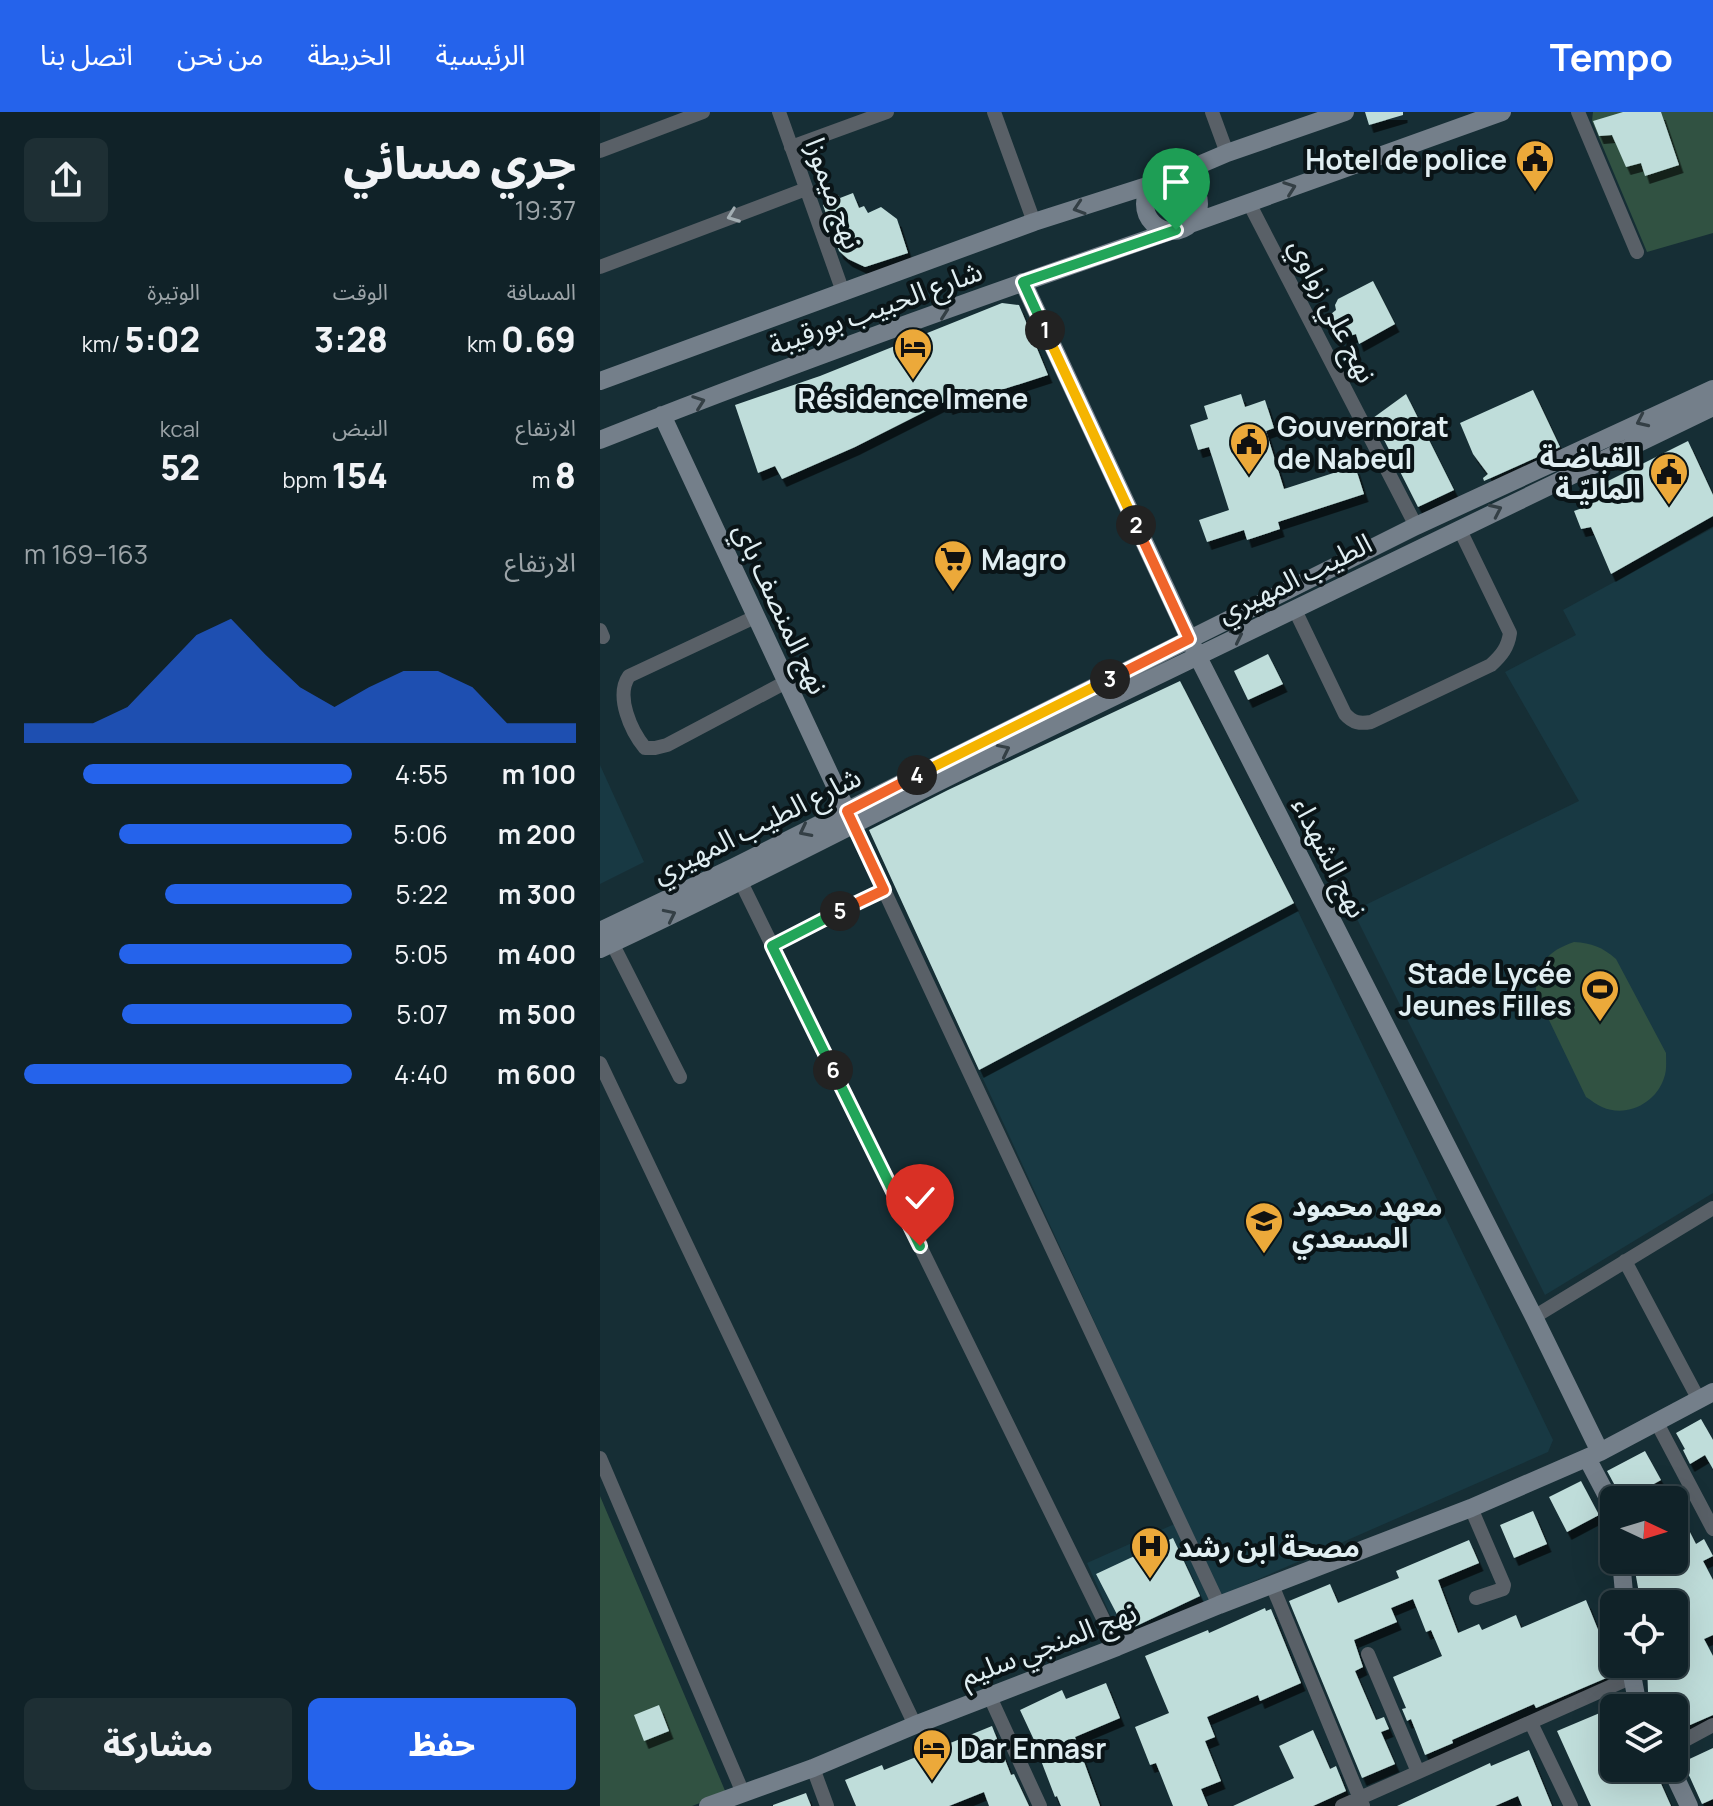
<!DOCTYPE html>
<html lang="ar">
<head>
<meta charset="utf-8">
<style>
  body { margin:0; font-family:Manrope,"Noto Sans Arabic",sans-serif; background:#1e2f34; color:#f1f3f6; direction:rtl; height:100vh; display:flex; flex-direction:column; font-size:30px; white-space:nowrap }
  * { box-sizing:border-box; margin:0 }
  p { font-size:26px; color:#9ca4a8 }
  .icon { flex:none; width:44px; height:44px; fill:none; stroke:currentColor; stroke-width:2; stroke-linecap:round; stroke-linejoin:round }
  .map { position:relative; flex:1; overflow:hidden; direction:ltr }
  .panel { display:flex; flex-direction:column; background:#102228; width:600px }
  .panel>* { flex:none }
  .needle { width:52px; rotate:94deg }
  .controls { position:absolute; left:1000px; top:1374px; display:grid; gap:16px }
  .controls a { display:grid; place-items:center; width:88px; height:88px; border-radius:12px; background:#102228; box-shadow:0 8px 32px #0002,0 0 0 2px #303f45; font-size:40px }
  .pin { position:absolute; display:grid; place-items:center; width:68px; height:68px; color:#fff; margin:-82px -34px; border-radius:50% 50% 50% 0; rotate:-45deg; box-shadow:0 0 8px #0007 }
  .pin .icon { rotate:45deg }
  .km { position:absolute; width:40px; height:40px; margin:-20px; border-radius:50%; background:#222; color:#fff; font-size:22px; line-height:40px; text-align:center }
  .round { display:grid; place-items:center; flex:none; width:84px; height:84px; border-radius:12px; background:#1e2f34 }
  .summary { display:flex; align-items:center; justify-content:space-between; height:136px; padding:0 24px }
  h1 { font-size:44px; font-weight:800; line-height:60px }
  .stats { display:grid; grid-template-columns:repeat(3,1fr); gap:12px; height:136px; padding:8px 24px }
  .stats div { display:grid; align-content:center }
  .stats b { font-size:34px; font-weight:800 }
  .stats small { font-size:22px; font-weight:400 }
  .stats p { font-size:22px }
  .chart { height:224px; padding:16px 24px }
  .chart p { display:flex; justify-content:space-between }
  .chart svg { width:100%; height:144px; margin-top:8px; fill:#2563eb; opacity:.7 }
  .action { display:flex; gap:16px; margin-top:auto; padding:16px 24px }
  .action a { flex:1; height:92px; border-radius:12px; background:#2563eb; color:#fff; font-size:32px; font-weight:800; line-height:92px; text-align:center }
  .action a+a { background:#1e2f34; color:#f1f3f6 }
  ul { padding:0 24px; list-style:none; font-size:26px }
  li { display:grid; grid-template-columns:128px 96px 1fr; align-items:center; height:60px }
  li i { height:20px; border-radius:10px; background:#2563eb }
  header { display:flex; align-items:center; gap:48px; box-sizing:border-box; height:112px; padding:0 40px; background:#2563eb; color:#fff }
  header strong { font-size:38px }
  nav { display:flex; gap:44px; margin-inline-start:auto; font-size:28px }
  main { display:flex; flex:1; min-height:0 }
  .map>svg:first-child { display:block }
  .built { fill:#183943 }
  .green { fill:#315242 }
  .building { fill:#bfddda; filter:url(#shadow) }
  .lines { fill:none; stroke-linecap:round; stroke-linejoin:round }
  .street { stroke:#596067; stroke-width:14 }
  .secondary { stroke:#747f8a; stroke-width:18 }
  .oneway { stroke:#343f45 }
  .oneway2 { stroke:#a3aeb3 }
  .split-1-casing { stroke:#fff; stroke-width:16 }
  .split-2-casing { stroke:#fff; stroke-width:16 }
  .split-3-casing { stroke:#fff; stroke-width:16 }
  .split-4-casing { stroke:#fff; stroke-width:16 }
  .split-5-casing { stroke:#fff; stroke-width:16 }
  .split-6-casing { stroke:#fff; stroke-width:16 }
  .split-7-casing { stroke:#fff; stroke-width:16 }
  .split-1 { stroke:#22a559; stroke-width:10 }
  .split-2 { stroke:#f5b400; stroke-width:10 }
  .split-3 { stroke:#f0652b; stroke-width:10 }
  .split-4 { stroke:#f5b400; stroke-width:10 }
  .split-5 { stroke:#f0652b; stroke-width:10 }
  .split-6 { stroke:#22a559; stroke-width:10 }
  .split-7 { stroke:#22a559; stroke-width:10 }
  .labels { text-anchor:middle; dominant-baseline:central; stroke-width:8; stroke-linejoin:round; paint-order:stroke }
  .poi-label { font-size:28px; font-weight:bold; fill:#e0eef2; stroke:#0a1417; text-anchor:start }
  .street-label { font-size:28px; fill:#e0eef2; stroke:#0a1417 }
</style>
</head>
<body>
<header>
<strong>Tempo</strong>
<nav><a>الرئيسية</a><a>الخريطة</a><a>من نحن</a><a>اتصل بنا</a></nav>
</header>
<main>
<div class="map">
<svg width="1113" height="1694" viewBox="0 0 1113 1694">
  <defs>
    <filter id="shadow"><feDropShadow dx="4.5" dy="8" stdDeviation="0" flood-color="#0009"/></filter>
  </defs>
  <rect width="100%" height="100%" fill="#162e35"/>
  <!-- built -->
  <path class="built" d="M1113,416V1081L945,1183L753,799L979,689L905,560L976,523L963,498Z
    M0,653L44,750L0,772Z
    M694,791L953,1328L948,1340L620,1484L379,958Z
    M579,1410L612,1486L521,1527L487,1451Z"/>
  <!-- green -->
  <path class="green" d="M993,0H1113V121L1047,140L992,9Z
    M974,830C992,831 1002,835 1016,847L1066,941C1066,950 1067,958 1064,966C1056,991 1027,1006 1002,995C997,993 991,988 986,985L936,881C936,853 947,839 974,830Z
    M0,1384L126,1681L92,1694H0Z"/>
  <!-- building -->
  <path class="building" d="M765,0H803V3L769,13Z
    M1023,0H1061L1079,53L1045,64L1041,51L1026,55L1012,23L999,24L993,9Z
    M253,81L259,96L264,94L268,101L281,95L297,107L308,141L265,155L248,147L239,139L223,93L226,91L225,88L238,83L240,86Z
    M773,169L795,212L759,232L756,222L743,226L731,202L736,198L735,193L738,187Z
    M402,191L419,193L448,263L348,295L346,289L255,335L182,367L175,354L158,361L135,293L220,264Z
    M933,278L960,335L884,369L883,366L888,362L873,342L860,311Z
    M641,282L645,295L665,288L674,316L666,319L684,377L755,354L764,382L678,410L680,417L647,428L644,418L607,430L599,408L629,398L609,335L598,338L590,313L608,307L604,294Z
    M806,282L854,378L818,395L773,306Z
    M1088,329L1113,383V404L1011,462L991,415L981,417L974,399L988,394L984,381Z
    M668,542L683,572L648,588L634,559Z
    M580,569L694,791L379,958L269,718L348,678Z
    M1101,1307L1113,1328V1357L1105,1343L1090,1352L1083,1338L1085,1337L1076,1321Z
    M1045,1339L1061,1368L1025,1388H1020L1018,1379L1007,1359Z
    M981,1369L999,1403L967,1420L949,1385Z
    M1074,1389L1096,1432L1104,1427L1113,1444L1103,1449L1113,1468V1523L1104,1527L1113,1544V1603L1074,1620V1596H1055L1048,1580L1047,1552H1074V1492H1041L1033,1448H1074Z
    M933,1399L947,1432L914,1446L900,1413Z
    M573,1426L600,1484L532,1516L522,1512L496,1462Z
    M869,1428L879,1451L838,1468L858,1521L879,1512L882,1518L916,1503L921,1516L986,1488L1003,1530L1014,1525V1537L1002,1542L1011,1564L936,1596L934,1592L852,1628L853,1631L825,1643L811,1607L807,1609L802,1597L806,1596L793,1565L842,1544L831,1518L826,1520L813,1487L791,1496L797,1510L754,1528L763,1555L755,1559L776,1608L784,1605L789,1617L781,1620L795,1652L762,1666L689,1489L730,1472L738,1491L799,1466L796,1459Z
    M665,1496L666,1499L671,1497L701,1571L660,1589L658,1583L607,1605L615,1625L605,1629L621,1669L601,1677L608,1694H573L556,1651L550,1653L535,1615L569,1601L545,1544L608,1518L609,1521Z
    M506,1571L520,1606L475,1625L500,1694H461L457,1684L455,1685L440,1646L442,1645L420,1598L462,1578L466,1587Z
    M59,1593L69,1619L44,1629L34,1603Z
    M1014,1595V1656H1054L1071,1694H991L957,1619Z
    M392,1614L411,1663L414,1662L429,1694H389L384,1680L349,1694H256L245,1668L282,1653L284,1658Z
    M713,1618L730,1657L736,1654L746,1679L713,1694H633L694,1666L679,1634Z
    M1113,1636V1687L1102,1692L1083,1650Z
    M929,1638L952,1694H922L918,1684L895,1694H797L890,1651L891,1654Z
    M206,1681L211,1694H173V1693Z"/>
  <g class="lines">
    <!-- street -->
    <path class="street" d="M179,0L243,180
      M394,0L434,110
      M612,0L627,41
      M978,0L1037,140
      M191,35L287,0
      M0,39L103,0
      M649,91L816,414
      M0,155L206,77
      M694,496L745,602C753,611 760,612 771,610L891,553C902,543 908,535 910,521L859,416
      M155,505L29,564C15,584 31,619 45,636H55L67,633L186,570
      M0,518L3,525
      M253,712L619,1493
      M136,760L517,1535
      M12,831L80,965
      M172,834L284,778
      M0,951L315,1613
      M1025,1149L1099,1288
      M934,1205L1113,1096
      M1057,1311L1113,1417
      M0,1346L143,1681
      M871,1396L904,1473L903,1477L876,1486
      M672,1473L763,1694
      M768,1542L818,1660
      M390,1585L440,1694
      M931,1611L971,1694
      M1074,1634L1113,1613
      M213,1656L227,1694
      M742,1694L1032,1565"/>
    <!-- secondary -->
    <path class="secondary" d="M573,64L627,41L745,0
      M545 92a27 27 0 1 1 54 0a27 27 0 1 1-54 0Z
      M590,112L902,0
      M423,170L597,543L934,1205L1000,1340
      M0,269L434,110L553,72
      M62,303L252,710
      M0,328C188,253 379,185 571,119
      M0,819L134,755L816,414L1113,277
      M0,837C132,776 260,708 391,644C631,527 871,410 1113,295
      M987,1346L1007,1384L1014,1413
      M1021,1448L1025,1492
      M1030,1552L1036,1584L1042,1596
      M1071,1656L1089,1694
      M108,1694L213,1656L315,1613L517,1535L619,1493L871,1396L1000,1340L1113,1280"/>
  </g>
  <!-- one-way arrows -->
  <defs><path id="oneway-chevron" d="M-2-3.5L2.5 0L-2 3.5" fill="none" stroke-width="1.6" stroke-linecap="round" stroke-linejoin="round" transform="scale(2)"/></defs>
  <g class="oneway">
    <use href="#oneway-chevron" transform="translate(690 76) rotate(-20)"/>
    <use href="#oneway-chevron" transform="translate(479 96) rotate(162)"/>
    <use href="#oneway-chevron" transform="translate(343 199) rotate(-20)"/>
    <use href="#oneway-chevron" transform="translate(99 290) rotate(-20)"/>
    <use href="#oneway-chevron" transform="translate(1042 309) rotate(155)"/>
    <use href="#oneway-chevron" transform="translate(896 398) rotate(-25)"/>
    <use href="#oneway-chevron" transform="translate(637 524) rotate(-26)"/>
    <use href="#oneway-chevron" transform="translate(404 638) rotate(-26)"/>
    <use href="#oneway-chevron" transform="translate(205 719) rotate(153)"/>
    <use href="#oneway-chevron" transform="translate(70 803) rotate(-26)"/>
  </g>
  <use class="oneway2" href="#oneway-chevron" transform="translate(133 104) rotate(159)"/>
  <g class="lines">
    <!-- split-1 casing -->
    <g class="split-1-casing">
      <path id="split-1" d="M445,218L423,170L576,118"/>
    </g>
    <!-- split-2 casing -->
    <g class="split-2-casing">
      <path id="split-2" d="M445,218L536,413"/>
    </g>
    <!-- split-3 casing -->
    <g class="split-3-casing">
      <path id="split-3" d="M510,567L589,527L536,413"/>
    </g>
    <!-- split-4 casing -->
    <g class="split-4-casing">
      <path id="split-4" d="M317,663L510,567"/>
    </g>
    <!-- split-5 casing -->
    <g class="split-5-casing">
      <path id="split-5" d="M240,799L284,778L247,699L317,663"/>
    </g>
    <!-- split-6 casing -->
    <g class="split-6-casing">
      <path id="split-6" d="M233,958L172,834L240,799"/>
    </g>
    <!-- split-7 casing -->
    <g class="split-7-casing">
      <path id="split-7" d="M233,958L320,1134"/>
    </g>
    <!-- split-1 -->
    <use href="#split-1" class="split-1"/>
    <!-- split-2 -->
    <use href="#split-2" class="split-2"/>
    <!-- split-3 -->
    <use href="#split-3" class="split-3"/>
    <!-- split-4 -->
    <use href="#split-4" class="split-4"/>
    <!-- split-5 -->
    <use href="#split-5" class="split-5"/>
    <!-- split-6 -->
    <use href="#split-6" class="split-6"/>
    <!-- split-7 -->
    <use href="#split-7" class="split-7"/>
  </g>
  <!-- icons -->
  <defs>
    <g id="civic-pin" transform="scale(2)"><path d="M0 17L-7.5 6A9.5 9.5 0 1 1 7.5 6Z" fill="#eca93a" stroke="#0a1417"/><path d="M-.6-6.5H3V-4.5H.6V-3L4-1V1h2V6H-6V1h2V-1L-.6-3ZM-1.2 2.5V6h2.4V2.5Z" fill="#111"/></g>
    <g id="hotel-pin" transform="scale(2)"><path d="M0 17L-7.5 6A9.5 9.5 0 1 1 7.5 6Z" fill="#eca93a" stroke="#0a1417"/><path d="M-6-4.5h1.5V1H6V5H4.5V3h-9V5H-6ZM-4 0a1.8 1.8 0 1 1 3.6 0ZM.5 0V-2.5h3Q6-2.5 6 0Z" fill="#111"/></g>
    <g id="supermarket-pin" transform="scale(2)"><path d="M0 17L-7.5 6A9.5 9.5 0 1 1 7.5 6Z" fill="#eca93a" stroke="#0a1417"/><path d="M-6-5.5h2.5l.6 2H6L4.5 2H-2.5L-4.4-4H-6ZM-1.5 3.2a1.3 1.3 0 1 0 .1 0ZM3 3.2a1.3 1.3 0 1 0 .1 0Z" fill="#111"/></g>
    <g id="stadium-pin" transform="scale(2)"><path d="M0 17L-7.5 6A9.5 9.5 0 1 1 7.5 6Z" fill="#eca93a" stroke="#0a1417"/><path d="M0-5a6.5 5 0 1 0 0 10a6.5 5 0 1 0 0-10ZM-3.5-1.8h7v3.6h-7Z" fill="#111"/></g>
    <g id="school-pin" transform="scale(2)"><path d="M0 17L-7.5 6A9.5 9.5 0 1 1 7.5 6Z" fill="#eca93a" stroke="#0a1417"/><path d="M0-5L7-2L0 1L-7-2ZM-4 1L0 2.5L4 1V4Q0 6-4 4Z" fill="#111"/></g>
    <g id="hospital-pin" transform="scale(2)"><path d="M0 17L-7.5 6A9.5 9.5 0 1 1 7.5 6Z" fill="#eca93a" stroke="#0a1417"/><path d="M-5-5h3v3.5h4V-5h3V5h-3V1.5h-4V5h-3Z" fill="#111"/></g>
  </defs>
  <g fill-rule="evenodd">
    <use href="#civic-pin" x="935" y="47"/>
    <use href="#hotel-pin" x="313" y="235"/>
    <use href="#civic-pin" x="649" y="330"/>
    <use href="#civic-pin" x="1069" y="360"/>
    <use href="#supermarket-pin" x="353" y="447"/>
    <use href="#stadium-pin" x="1000" y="877"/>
    <use href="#school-pin" x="664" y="1109"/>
    <use href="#hospital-pin" x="550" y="1434"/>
    <use href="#hotel-pin" x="332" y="1636"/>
  </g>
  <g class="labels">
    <!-- poi labels -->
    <g class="poi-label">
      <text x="907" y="47" text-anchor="end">Hotel de police</text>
      <text x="313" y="286" text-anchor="middle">Résidence Imene</text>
      <text x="677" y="314">Gouvernorat<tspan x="677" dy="32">de Nabeul</tspan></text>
      <text x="1041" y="344" text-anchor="end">القباضـة<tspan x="1041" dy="32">الماليّـة</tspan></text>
      <text x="381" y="447">Magro</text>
      <text x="972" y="861" text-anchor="end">Stade Lycée<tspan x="972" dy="32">Jeunes Filles</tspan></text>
      <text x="692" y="1093">معهد محمود<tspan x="692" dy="32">المسعدي</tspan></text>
      <text x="578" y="1434">مصحة ابن رشد</text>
      <text x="360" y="1636">Dar Ennasr</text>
    </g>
    <!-- street labels -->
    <g class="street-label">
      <text transform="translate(235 81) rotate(70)">نهج ميموزا</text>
      <text transform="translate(275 195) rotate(-20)">شارع الحبيب بورقيبة</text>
      <text transform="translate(734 198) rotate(63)">نهج علي زواوي</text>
      <text transform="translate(694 465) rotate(-26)">الطيب المهيري</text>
      <text transform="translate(182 496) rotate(65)">نهج المنصف باي</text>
      <text transform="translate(156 712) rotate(-26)">شارع الطيب المهيري</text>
      <text transform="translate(731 745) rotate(63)">نهج الشهداء</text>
      <text transform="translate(448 1531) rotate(-21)">نهج المنجي سليم</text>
    </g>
  </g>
</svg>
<div class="controls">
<a><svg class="needle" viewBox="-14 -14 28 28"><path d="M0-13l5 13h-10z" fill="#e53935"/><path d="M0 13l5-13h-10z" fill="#9ca4a8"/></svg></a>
<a><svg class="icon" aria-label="locate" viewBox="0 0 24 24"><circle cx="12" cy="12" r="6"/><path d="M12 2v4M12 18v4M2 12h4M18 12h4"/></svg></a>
<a><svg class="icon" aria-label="layers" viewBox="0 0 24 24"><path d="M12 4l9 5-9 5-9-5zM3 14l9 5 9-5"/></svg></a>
</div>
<div class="pin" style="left:576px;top:118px;background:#1e9e55"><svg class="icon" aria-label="arrive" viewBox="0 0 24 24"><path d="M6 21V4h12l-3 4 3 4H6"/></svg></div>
<div class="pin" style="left:320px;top:1134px;background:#d93025"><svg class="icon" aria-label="check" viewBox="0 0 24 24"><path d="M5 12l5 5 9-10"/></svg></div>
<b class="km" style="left:445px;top:218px">1</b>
<b class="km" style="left:536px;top:413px">2</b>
<b class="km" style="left:510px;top:567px">3</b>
<b class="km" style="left:317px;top:663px">4</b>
<b class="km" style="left:240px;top:799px">5</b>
<b class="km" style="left:233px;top:958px">6</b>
</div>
<section class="panel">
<div class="summary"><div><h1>جري مسائي</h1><p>19:37</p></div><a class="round"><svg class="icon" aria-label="share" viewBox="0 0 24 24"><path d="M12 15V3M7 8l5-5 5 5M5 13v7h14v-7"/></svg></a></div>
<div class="stats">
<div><p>المسافة</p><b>0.69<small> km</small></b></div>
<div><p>الوقت</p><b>3:28</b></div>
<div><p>الوتيرة</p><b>5:02<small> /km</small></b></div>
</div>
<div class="stats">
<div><p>الارتفاع</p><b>8<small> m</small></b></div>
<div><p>النبض</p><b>154<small> bpm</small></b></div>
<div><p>kcal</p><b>52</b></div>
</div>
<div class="chart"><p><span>الارتفاع</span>163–169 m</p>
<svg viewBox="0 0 160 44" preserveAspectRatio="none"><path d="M0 44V38L10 38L20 38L30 33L40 22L50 11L60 6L70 17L80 27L90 33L100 27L110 22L120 22L130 27L140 38L150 38L160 38V44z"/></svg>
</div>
<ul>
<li><b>100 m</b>4:55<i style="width:82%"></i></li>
<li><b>200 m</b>5:06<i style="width:71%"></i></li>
<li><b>300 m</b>5:22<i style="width:57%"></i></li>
<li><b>400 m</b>5:05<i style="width:71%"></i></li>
<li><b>500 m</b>5:07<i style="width:70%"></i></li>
<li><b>600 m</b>4:40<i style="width:100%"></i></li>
</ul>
<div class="action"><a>حفظ</a><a>مشاركة</a></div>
</section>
</main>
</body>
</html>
